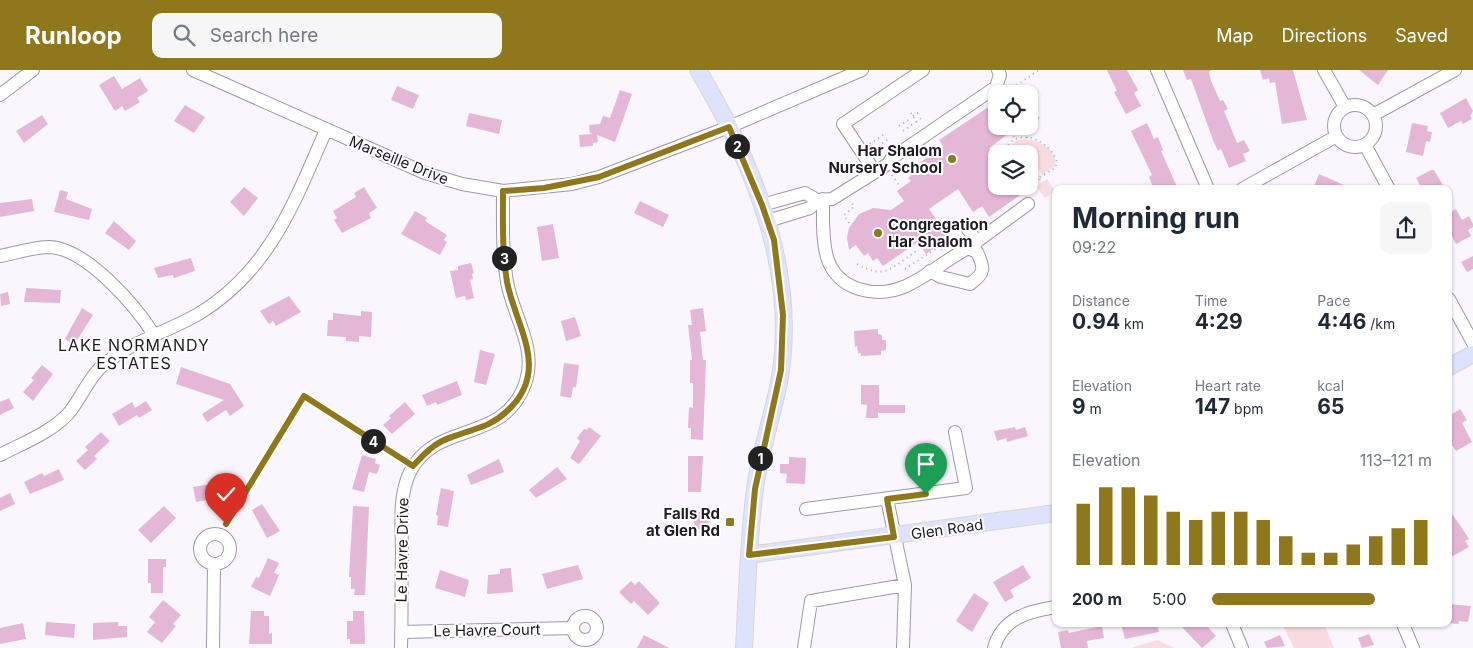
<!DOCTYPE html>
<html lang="en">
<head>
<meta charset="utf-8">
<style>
  body { margin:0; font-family:Inter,sans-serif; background:#f6f6f7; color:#1f2937; height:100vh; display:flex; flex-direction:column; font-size:19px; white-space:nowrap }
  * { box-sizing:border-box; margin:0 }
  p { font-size:16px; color:#747a83 }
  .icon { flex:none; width:28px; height:28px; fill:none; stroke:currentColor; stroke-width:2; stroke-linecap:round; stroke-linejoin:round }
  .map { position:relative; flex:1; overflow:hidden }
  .drawer { position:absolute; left:1052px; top:115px; width:400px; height:442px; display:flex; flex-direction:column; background:#fff; border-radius:10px; box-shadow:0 1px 4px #0004 }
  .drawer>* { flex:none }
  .buttons { position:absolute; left:988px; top:15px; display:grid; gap:10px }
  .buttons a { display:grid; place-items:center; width:50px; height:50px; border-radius:10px; background:#fff; box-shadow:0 1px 4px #0004; font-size:25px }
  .pin { position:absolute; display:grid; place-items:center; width:42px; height:42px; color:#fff; margin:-51px -21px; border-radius:50% 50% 50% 0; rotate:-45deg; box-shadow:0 0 5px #0007 }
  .pin .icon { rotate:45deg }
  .km { position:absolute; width:25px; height:25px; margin:-12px; border-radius:50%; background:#222; color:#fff; font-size:14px; line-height:25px; text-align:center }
  .round { display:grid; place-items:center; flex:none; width:52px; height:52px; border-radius:10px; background:#f6f6f7 }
  .summary { display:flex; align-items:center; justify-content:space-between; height:85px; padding:0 20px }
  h1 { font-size:28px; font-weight:700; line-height:38px }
  .metrics { display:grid; grid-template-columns:repeat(3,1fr); gap:8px; height:85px; padding:5px 20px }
  .metrics div { display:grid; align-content:center }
  .metrics b { font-size:21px; font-weight:700 }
  .metrics small { font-size:14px; font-weight:400 }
  .metrics p { font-size:14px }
  .chart { height:140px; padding:10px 20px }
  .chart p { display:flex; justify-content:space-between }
  .chart svg { width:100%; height:90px; margin-top:5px; stroke:#8f771c; stroke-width:6 }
  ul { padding:0 20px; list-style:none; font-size:16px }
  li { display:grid; grid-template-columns:80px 60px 1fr; align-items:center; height:38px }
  li i { height:12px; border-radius:6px; background:#8f771c }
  header { display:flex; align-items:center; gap:30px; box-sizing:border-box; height:70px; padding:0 25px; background:#8f771c; color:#fff }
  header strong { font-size:24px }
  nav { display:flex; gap:28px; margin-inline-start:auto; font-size:18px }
  .search { width:350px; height:45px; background:#f6f6f7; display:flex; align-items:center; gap:12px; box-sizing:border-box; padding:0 18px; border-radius:10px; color:#747a83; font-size:19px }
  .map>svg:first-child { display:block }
  .green { fill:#f9dce1 }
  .building { fill:#e4b7d7 }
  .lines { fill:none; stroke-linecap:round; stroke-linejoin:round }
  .minor-casing { stroke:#a096aa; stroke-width:14 }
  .major-casing { stroke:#d7d6d7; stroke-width:18 }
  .path { stroke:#b1adb5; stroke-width:2; stroke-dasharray:1 4; stroke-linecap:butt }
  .minor { stroke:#fff; stroke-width:12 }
  .major { stroke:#dfe2fd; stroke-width:16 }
  .route-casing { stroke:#fff; stroke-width:10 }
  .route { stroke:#8f771c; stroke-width:6 }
  .poi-dot { fill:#8f771c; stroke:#fff; stroke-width:2 }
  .labels { text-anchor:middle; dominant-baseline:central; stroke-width:4; stroke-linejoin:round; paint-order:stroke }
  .poi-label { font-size:15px; font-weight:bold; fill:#1f1b22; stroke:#fff; text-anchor:end }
  .street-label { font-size:15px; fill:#1f1b22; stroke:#fff }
  .neighbourhood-label { font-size:16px; letter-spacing:1px; fill:#1f1b22; stroke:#fff }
</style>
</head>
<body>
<header>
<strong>Runloop</strong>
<div class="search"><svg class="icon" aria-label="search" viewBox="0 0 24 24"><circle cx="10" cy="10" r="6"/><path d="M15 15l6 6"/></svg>Search here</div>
<nav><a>Map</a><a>Directions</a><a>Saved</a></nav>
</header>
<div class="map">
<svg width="1473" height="578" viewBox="0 0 1473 578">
  <rect width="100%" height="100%" fill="#faf6fe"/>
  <!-- green -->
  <path class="green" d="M1018,70C1035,67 1057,76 1055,96L1042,105L1037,96L1029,100V84H1005L1008,77Z
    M1047,109L1055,121L1045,128L1036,116Z
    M1282,554H1324L1334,578H1294Z
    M1157,570L1174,578H1131Z"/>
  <!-- building -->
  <path class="building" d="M1107,0H1127L1138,20L1134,23L1141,36L1126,44L1114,22L1117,21L1115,17Z
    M1183,0H1211L1209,2L1211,11L1220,31L1223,30L1228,39L1224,41L1237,73L1244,70L1250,81L1243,84L1246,91L1229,98L1221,79L1218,81L1213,70L1191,9L1187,10Z
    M1260,0H1293L1307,50L1282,54L1275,12L1270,13L1269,8L1263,10Z
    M1359,0H1388L1378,15Z
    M114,6L122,19L140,8L148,21L137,28L140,32L125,41L122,36L115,41L99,15Z
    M397,16L419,25L413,39L391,30Z
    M620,20L632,24L615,72L597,65L598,72L593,73V76L580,77L579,65L593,64L590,63L589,55L600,54L603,46L610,48Z
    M1466,28L1473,41L1470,46L1472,49L1463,54L1461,51L1448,58L1440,43Z
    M996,32V56H1019L989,78L996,88V116H1033L989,147L982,136L973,142L958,119L929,139L949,168L926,184L918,172L883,196L877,188L873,191L868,183L864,186L856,175L849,180L847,168L849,158L859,144L873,138L891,140L904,131L897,121L911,111L908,108L911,106L908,101L943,76L939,70Z
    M185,35L205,47L194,63L174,51Z
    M469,43L502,50L499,64L466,56Z
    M42,45L48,54L24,73L16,61Z
    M1147,53L1154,69L1158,67L1163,80L1161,81L1178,119H1158L1157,115L1153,117L1149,107L1152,105L1131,61Z
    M1412,53L1428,56L1427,61L1432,62L1430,72L1426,71L1423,86L1406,82Z
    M1431,100H1434L1445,119H1422L1416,108Z
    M1319,104L1353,119H1313Z
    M244,117L258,128L244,146L230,132Z
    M364,117L377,138L369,143L371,148L342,163L334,150L337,148L333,141L356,127L354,123Z
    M60,120L68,122L66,129L92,139L89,150L54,142Z
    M32,129L34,141L0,147V133Z
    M640,131L669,145L663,157L634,143Z
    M1456,139L1462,150L1469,146L1473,154V157L1468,160L1471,166L1456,174L1449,160V143Z
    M415,141L427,148L425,151L447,165L444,170L447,172L440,185L401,164Z
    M114,151L136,171L129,180L105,163Z
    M553,154L559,188L542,191L537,157Z
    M1473,186V199L1467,202L1461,192Z
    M191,188L195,201L174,208L173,205L158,208L154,198Z
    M471,193L474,203L472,204L473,209L470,210L474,228L466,230L465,226L456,228L450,201L458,200V196Z
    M26,218L61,220L60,233L24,232Z
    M8,222L10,234L1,236L0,224Z
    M289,226L301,242L276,256L273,251L269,254L260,241Z
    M82,238L93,245L74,275L65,269Z
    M703,238L706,261L700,262L703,290H706L703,370L691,369V358H688L689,337L693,338V313H690V290H692L688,255H692L690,240Z
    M361,241L372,242L371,267L359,266V272L346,271V267L327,266L328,250H333V243L361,246Z
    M575,247L581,266L566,271L561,251Z
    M878,259V264L882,265V270H886V280L881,281V285L861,286V283H858L857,276L855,277L854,261Z
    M480,280L495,284L486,315L474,312Z
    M564,293L579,295L576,317H573L571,328L560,326Z
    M42,295L53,304L33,331L23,322L34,310L31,308Z
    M181,297L230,314L244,336L230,346L226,340L207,352L202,344L224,330L176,314Z
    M457,311L462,325L437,335L436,332L427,336L422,325Z
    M861,315H879V335H905V343H878V348H866L867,335L861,334Z
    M9,328L14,338L0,345V332Z
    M146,331L152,340L139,348L137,345L119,356L112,344L132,332L135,338Z
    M405,332L415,344L392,364L383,355L391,348L389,346Z
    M1460,339L1467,350L1462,353L1472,372L1456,381L1452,375L1449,377V346Z
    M589,357L601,366L579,394L570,388L580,371L577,368L584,359L587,360Z
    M1015,357L1016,360L1025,357L1028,366L1007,372L1006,368L997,371L994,361Z
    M101,362L110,371L94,386L97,389L85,400L76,391L88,380L85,377Z
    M362,385L376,389L375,393L380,395L377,404L369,402L364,422L352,419Z
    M688,386H703L701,422H688Z
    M789,387L806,388L805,414L786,413L787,404L780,403V394H789Z
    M499,389L504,402L471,415L467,405Z
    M557,397L567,409L536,428L529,420Z
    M59,399L64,410L30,424L24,412L42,403L44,406Z
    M218,413V416L227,415L228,426L196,432L193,417Z
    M441,418L454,421L448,457L437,455L438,446L436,445Z
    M10,423L15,434L0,441V428Z
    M262,434L280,461L267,468L252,440Z
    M164,436L176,448L151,473L138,460Z
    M353,436L369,437L365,525H354L355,519H351V507H349Z
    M1449,439L1469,469L1465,471L1469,477L1451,487L1449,482Z
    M696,442H708L709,459H694V443Z
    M268,488L279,493L274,503L279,505L270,526L251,517L256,507L259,508Z
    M148,489H166V497H163V523H151V513H148Z
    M578,495L583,509L547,519L542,504Z
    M1023,495L1031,508L1010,520L1014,527L1005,532L993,512Z
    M511,498L513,522L487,524L488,505L500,504V499Z
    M440,500L469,510L465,527L435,518Z
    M631,511L635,515L639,511L660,533L648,545L634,531L631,534L619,522Z
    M974,523L989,533L972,562L956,551Z
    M163,530L181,545L173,554L176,556L162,573L147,562L155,552L149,547Z
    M1449,534L1471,536L1468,552L1459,551L1458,554L1449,553Z
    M251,541H264V546H269V564L272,563V574H249Z
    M353,541H364L365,574H350V569H347V551H353Z
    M46,552L75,554L74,568L45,565Z
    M118,552V556H127V567L93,570V553Z
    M23,553L26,569L0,574V558Z
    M1121,554H1157L1159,562L1125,569Z
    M1179,554H1205L1216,566L1202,578Z
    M1102,556L1104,568L1087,571L1088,578H1061L1058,562L1068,560L1069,563Z
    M1369,564L1374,575L1362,578L1358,568Z
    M644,565L669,578H637Z
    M1280,565L1285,576L1267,578L1264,572Z"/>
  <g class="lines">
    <!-- minor casing -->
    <g class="minor-casing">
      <path id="minor" d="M193,0L425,103L462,114L503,121L572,114L599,107L729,57L862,0
        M1157,0L1208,119
        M1324,0L1345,37
        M0,25L33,0
        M1334 56a21 21 0 1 1 42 0a21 21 0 1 1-42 0Z
        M1373,45L1455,0
        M1365,75L1389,119
        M875,102L843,54L923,0
        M1242,119L1335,67
        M823,129C823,148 822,169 827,187C837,221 877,229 906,216C928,206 947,189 968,178L977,182C985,199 985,203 970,214L941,207L930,201
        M762,135L805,123L817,130L832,129L888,94L892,88L996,17L1000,5L998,0
        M768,151L810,138L817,130
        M965,155L977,172
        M968,178L1028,134
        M0,186C16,183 33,177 50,177C87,179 136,236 154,265
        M1449,229L1473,273
        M0,385C23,373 50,363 68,344C81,329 88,308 103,295C132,271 168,262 200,243C270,200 295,131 326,60
        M887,429L905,515L903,578
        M806,439L966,418L955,362
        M200 479a15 15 0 1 1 30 0a15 15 0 1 1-30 0Z
        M573 558a12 12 0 1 1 24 0a12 12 0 1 1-24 0Z
        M1232,554L1242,578
        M1403,554L1413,578
        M401,562L573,558
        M213,578L214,494
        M401,578C402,547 401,515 402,484C402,456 398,427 410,402C436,350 503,375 525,314C538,278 513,246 507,212C502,182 503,152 503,121
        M804,578L811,531L905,515
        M994,578C1002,548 1029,541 1056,537"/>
    </g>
    <!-- major casing -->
    <g class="major-casing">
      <path id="major" d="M698,0C751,89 796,195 781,301C775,341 760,379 755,419C748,472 747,525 744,578
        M1449,297L1473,284
        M749,485L1056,443"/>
    </g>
    <!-- path -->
    <path class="path" d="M1016,16L1021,24
      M1007,18L1014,17L1039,0
      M1029,35L1038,48L1029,55
      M911,43L919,56
      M913,46L921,41
      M916,52L924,46
      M899,56L910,49
      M903,61L913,54
      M1011,62L1016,70
      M1027,68L1028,56
      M870,74L886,63
      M989,76L996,86
      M874,79L890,68
      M1004,84C1011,56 1048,66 1057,92L1055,98L1040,107L1029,103
      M892,105L900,117
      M1029,116L1030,118L1039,112L1040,107
      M849,153L844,145L854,137L851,131
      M857,194C885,210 891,198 915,182L911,177
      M905,199L940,176L943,181
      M220,464L304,326L405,391"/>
    <!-- minor -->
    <use href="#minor" class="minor"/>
    <!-- major -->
    <use href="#major" class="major"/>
  </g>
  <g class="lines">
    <!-- route casing -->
    <g class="route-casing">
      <path id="route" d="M226,454L304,326L413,396C424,384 435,372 452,367C472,359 489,358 506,342C552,301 516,258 507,212C502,182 503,152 503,121L544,118L599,107L729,57L762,135L774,170L783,245L781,300L755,419L749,485L894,467L887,429L926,424"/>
    </g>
    <!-- route -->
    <use href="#route" class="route"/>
  </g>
  <!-- markers -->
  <g class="poi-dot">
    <circle cx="952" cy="89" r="5"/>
    <circle cx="878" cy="163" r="5"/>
    <rect x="725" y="447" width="10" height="10" rx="2.5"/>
  </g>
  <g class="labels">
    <!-- poi labels -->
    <g class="poi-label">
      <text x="942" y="80">Har Shalom<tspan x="942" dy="17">Nursery School</tspan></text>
      <text x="888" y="154" text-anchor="start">Congregation<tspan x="888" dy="17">Har Shalom</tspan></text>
      <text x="720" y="443">Falls Rd<tspan x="720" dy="17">at Glen Rd</tspan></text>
    </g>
    <!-- street labels -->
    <g class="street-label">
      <text transform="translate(399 90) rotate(22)">Marseille Drive</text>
      <text transform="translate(947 459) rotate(-8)">Glen Road</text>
      <text transform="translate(402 480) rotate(-89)">Le Havre Drive</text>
      <text transform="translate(487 560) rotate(-1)">Le Havre Court</text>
    </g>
    <!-- neighbourhood labels -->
    <g class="neighbourhood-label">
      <text x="134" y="275">LAKE NORMANDY<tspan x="134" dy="18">ESTATES</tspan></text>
    </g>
  </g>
</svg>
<div class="buttons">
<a><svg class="icon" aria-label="locate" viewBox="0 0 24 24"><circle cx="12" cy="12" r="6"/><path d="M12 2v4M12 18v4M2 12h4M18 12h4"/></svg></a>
<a><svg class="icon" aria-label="layers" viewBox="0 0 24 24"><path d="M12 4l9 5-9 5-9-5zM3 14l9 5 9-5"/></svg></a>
</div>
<div class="pin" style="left:926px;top:424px;background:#1e9e55"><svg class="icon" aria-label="arrive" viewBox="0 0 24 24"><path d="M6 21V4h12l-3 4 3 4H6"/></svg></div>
<div class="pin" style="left:226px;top:454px;background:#d93025"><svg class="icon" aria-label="check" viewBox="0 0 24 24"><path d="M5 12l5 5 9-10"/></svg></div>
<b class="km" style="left:760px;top:388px">1</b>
<b class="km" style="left:737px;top:76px">2</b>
<b class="km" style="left:504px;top:188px">3</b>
<b class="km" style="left:373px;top:371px">4</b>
<section class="drawer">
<div class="summary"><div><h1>Morning run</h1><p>09:22</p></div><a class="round"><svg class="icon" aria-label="share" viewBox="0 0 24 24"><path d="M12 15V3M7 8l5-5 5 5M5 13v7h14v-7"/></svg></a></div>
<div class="metrics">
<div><p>Distance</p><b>0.94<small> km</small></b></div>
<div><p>Time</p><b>4:29</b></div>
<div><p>Pace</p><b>4:46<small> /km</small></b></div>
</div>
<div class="metrics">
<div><p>Elevation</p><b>9<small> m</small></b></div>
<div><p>Heart rate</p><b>147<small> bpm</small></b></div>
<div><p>kcal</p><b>65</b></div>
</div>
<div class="chart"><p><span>Elevation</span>113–121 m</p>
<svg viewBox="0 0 160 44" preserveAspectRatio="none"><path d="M5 44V14M15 44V6M25 44V6M35 44V10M45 44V18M55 44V22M65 44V18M75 44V18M85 44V22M95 44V30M105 44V38M115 44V38M125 44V34M135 44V30M145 44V26M155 44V22"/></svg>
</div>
<ul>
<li><b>200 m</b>5:00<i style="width:74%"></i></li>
</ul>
</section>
</div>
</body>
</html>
